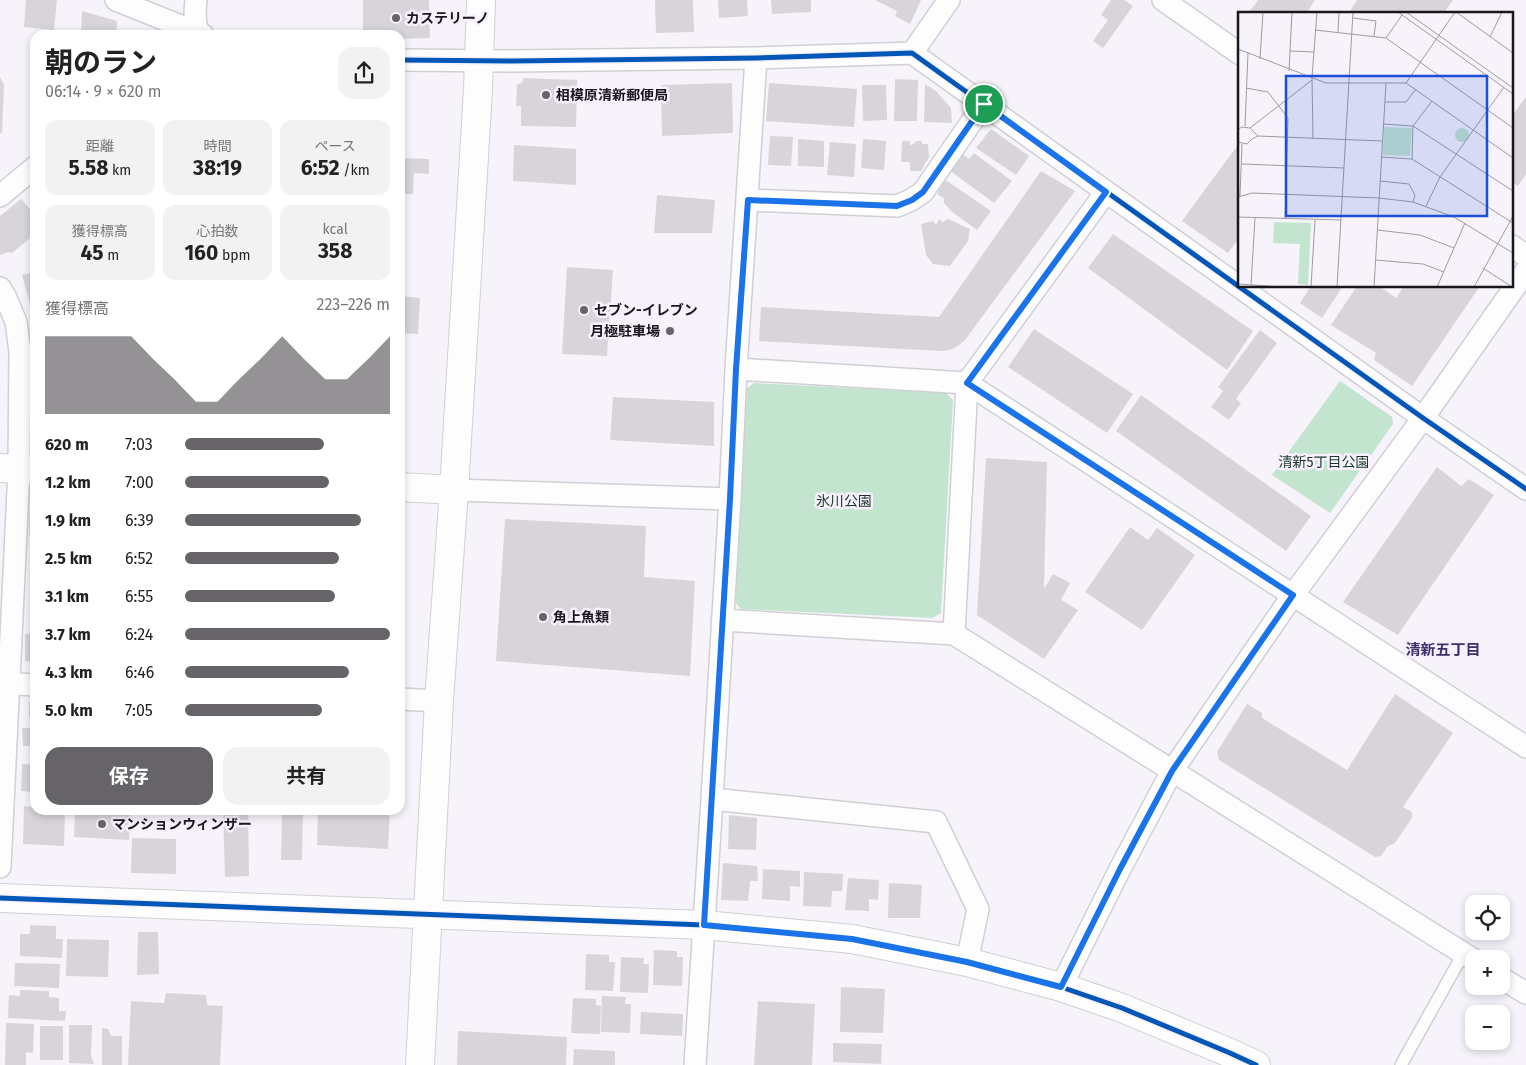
<!DOCTYPE html>
<html lang="ja">
<head>
<meta charset="utf-8">
<style>
  body { margin:0; font-family:"Fira Sans","Noto Sans JP",sans-serif; background:#f2f2f2; color:#222; height:100vh; display:flex; flex-direction:column; font-size:19px; white-space:nowrap }
  * { box-sizing:border-box; margin:0 }
  p { font-size:16px; color:#767676 }
  .icon { flex:none; width:28px; height:28px; fill:none; stroke:currentColor; stroke-width:2; stroke-linecap:round; stroke-linejoin:round }
  .map { position:relative; flex:1; overflow:hidden }
  .details { position:absolute; left:30px; top:30px; width:375px; height:785px; display:flex; flex-direction:column; background:#fff; border-radius:15px; box-shadow:0 2px 8px #0003 }
  .details>* { flex:none }
  .controls { position:absolute; left:1465px; top:895px; display:grid; gap:10px }
  .controls a { display:grid; place-items:center; width:45px; height:45px; border-radius:10px; background:#fff; box-shadow:0 2px 8px #0003; font-size:25px }
  .pin { position:absolute; display:grid; place-items:center; width:42px; height:42px; color:#fff; margin:-21px; border:2px solid #fff; border-radius:50%; box-shadow:0 1px 5px #0007 }
  .round { display:grid; place-items:center; flex:none; width:52px; height:52px; border-radius:15px; background:#f2f2f2 }
  .head { display:flex; align-items:center; justify-content:space-between; height:85px; padding:0 15px }
  h1 { font-size:28px; font-weight:700; line-height:38px }
  .stats { display:grid; grid-template-columns:repeat(3,1fr); gap:8px; height:85px; padding:5px 15px }
  .stats div { display:grid; align-content:center; border-radius:12px; background:#f2f2f2; text-align:center }
  .stats b { font-size:21px; font-weight:700 }
  .stats small { font-size:14px; font-weight:400 }
  .stats p { font-size:14px }
  .chart { height:140px; padding:10px 15px }
  .chart p { display:flex; justify-content:space-between }
  .chart svg { width:100%; height:90px; margin-top:5px; fill:#676469; opacity:.7 }
  .primary-button { display:flex; gap:10px; margin-top:auto; padding:10px 15px }
  .primary-button a { flex:1; height:58px; border-radius:15px; background:#676469; color:#fff; font-size:20px; font-weight:700; line-height:58px; text-align:center }
  .primary-button a+a { background:#f2f2f2; color:#222 }
  ul { padding:0 15px; list-style:none; font-size:16px }
  li { display:grid; grid-template-columns:80px 60px 1fr; align-items:center; height:38px }
  li i { height:12px; border-radius:6px; background:#676469 }
  .map>svg:first-child { display:block }
  .green { fill:#c3e4cf }
  .building { fill:#d7d4da }
  .lines { fill:none; stroke-linecap:round; stroke-linejoin:round }
  .service-casing { stroke:#d1cfd3; stroke-width:14 }
  .minor-casing { stroke:#d1cfd3; stroke-width:24 }
  .tertiary-casing { stroke:#d1cfd3; stroke-width:30 }
  .service { stroke:#fefdfe; stroke-width:11 }
  .minor { stroke:#fefdfe; stroke-width:21 }
  .tertiary { stroke:#fefdfe; stroke-width:28 }
  .cycleway-casing { stroke:#f7f0fd; stroke-width:8 }
  .cycleway { stroke:#0057b8; stroke-width:5 }
  .route-casing { stroke:#fff; stroke-width:10 }
  .route { stroke:#1a73e8; stroke-width:6 }
  .poi-dot { fill:#676469; stroke:#f7f0fd; stroke-width:2 }
  .labels { text-anchor:middle; dominant-baseline:central; stroke-width:5; stroke-linejoin:round; paint-order:stroke }
  .poi-label { font-size:14px; font-weight:bold; fill:#19171b; stroke:#f7f0fd; text-anchor:start }
  .park-label { font-size:14px; fill:#173823; stroke:#f7f0fd }
  .neighbourhood-label { font-size:15px; font-weight:bold; fill:#3d306c; stroke:#f7f0fd }
  .inset-road { fill:none; stroke:#9e9ba1; stroke-width:1 }
  .view { fill:#1d4ed8; fill-opacity:0.15; stroke:#1d4ed8; stroke-width:2.5 }
  .inset-edge { fill:none; stroke:#19171b; stroke-width:2.5 }
</style>
</head>
<body>
<div class="map">
<svg width="1526" height="1065" viewBox="0 0 1526 1065">
  <rect width="100%" height="100%" fill="#f7f3fa"/>
  <!-- green -->
  <path class="green" d="M1340,381L1392,417L1393,424L1330,513L1272,475Z
    M754,383L946,393L953,400L941,613L932,618L741,609L735,602L747,388Z"/>
  <!-- building -->
  <path class="building" d="M26,0H57L54,30L24,27Z
    M363,0H429L430,38L400,39V35H363Z
    M655,0H693L694,32L656,33Z
    M718,0H747L748,16L719,18Z
    M771,0H811V12L772,14Z
    M875,0H921L910,24L895,16L897,11Z
    M1111,0H1124L1133,6L1103,48L1093,41L1108,20L1101,15Z
    M1258,0H1315L1306,14H1248Z
    M1357,0H1453L1443,14H1354L1350,11Z
    M82,11L117,21L116,35H81Z
    M0,77L4,85L2,133H0Z
    M523,78L577,80L576,127L521,126V106H516L517,85L523,82Z
    M895,79L918,80L917,121H894Z
    M732,83L733,133L662,136L661,85Z
    M769,83L857,89L854,127L766,121Z
    M925,84L936,91L951,108L952,123L924,122Z
    M862,85H886L887,120L863,121Z
    M1526,97V174L1518,186L1512,182V116Z
    M991,129L1029,156L1016,175L976,148Z
    M770,136L793,137L791,166L768,165Z
    M798,139L824,141V167L798,166Z
    M863,139L886,141L884,170L861,168Z
    M902,141H910V145L914,144L916,141H922V144H928L929,157L921,171H910V162H901Z
    M830,142L856,144L854,177L827,175Z
    M1240,142V237L1228,253L1182,221Z
    M514,145L576,149V185L513,181Z
    M961,153L969,159L974,153L1012,181L994,203L949,170Z
    M400,158L429,159V174L414,173L413,194H400Z
    M1041,171L1075,191L965,340L958,346L950,350L940,351L759,341L761,307L939,317Z
    M944,179L991,211L977,230L952,212L944,203V198L938,195L939,186Z
    M657,195L715,200L712,233H654Z
    M21,199L35,215V234L12,253L8,252L0,255V216Z
    M939,219L943,222L948,219L970,229L968,241L950,266L933,264L926,255L921,224L933,221L936,225Z
    M1113,234L1253,331L1227,370L1088,268Z
    M567,267L613,270L607,356L562,354Z
    M35,272V318L34,319L22,275Z
    M1311,286H1343L1322,318L1300,303Z
    M1357,286L1366,288L1367,286H1379L1396,298L1404,286H1410L1413,288L1415,286H1480L1412,386L1374,360L1376,353L1331,325Z
    M400,296L420,298L418,334L400,333Z
    M1034,329L1133,394L1107,433L1008,367Z
    M1260,330L1277,343L1236,399L1241,403L1229,420L1211,407L1223,391L1218,387Z
    M1141,395L1311,516L1286,551L1116,431Z
    M613,397L714,402V446L610,440Z
    M986,458L1047,462L1044,589L1053,574L1070,583L1061,600L1078,610L1044,659L977,615Z
    M1437,467L1461,486L1469,479L1494,495L1398,635L1343,602Z
    M30,495H35V536H29Z
    M505,519L646,526L644,577L695,581L690,676L496,661Z
    M1130,527L1148,540L1157,528L1195,555L1142,630L1085,592Z
    M400,611L403,614L402,649H400Z
    M25,634H35V662L25,661Z
    M1395,694L1453,733L1403,807L1412,812V818L1394,844L1388,846L1381,856L1375,857L1219,760L1217,752L1247,704L1262,713V718L1347,770Z
    M29,702H35V716H29Z
    M22,728H35V746H23Z
    M22,764L35,765V792L21,791Z
    M24,806L35,807V810H65L64,846L23,844Z
    M75,810H130L129,840L74,837Z
    M146,810H198V814L146,812Z
    M223,810H248L249,876L225,877Z
    M282,810H303L302,860H281Z
    M318,810H390L388,849L317,845Z
    M729,815L757,818L756,850L728,849Z
    M132,838L176,839V874L131,873Z
    M723,863L757,866L758,881H750L748,901L721,900Z
    M763,869L800,871V887L790,886V901L762,899Z
    M804,872L843,874L842,891H832L831,907L803,906Z
    M848,878L879,880L878,900L869,899V911L845,910Z
    M889,883L922,885L920,918H888Z
    M30,925L56,926V939H63L62,958L20,956V934H30Z
    M138,932H158L159,974L137,975Z
    M67,939L109,940L108,977L66,976Z
    M654,950L677,951V957H683L682,986L653,985Z
    M586,954L609,955V962H615L613,991L585,990Z
    M621,957L644,958L643,964H649L648,993L620,992Z
    M15,963L60,964L59,988L14,986Z
    M841,987L885,989L883,1033L840,1032Z
    M20,990L49,991V997L59,998V1011H66L65,1021L8,1018L9,995L20,996Z
    M166,993L206,995L207,1005L223,1006L220,1065H128L131,1001L164,1003Z
    M602,996L626,997L625,1004H631L630,1033L601,1032Z
    M573,998L596,999V1005L601,1006L600,1034L571,1033Z
    M758,1001L815,1004L812,1065H754Z
    M641,1012L683,1014L682,1036L640,1034Z
    M6,1023L34,1024L33,1053L26,1052V1065H5Z
    M69,1025H92L91,1056L94,1064L69,1063Z
    M40,1026H63V1060H40Z
    M102,1028L108,1029L111,1036H122V1065H102Z
    M458,1031L567,1037L566,1065H457Z
    M833,1043L882,1044L881,1064L833,1062Z
    M574,1049L615,1051V1065H573Z"/>
  <g class="lines">
    <!-- service casing -->
    <g class="service-casing">
      <path id="service" d="M1401,1065L1463,954"/>
    </g>
    <!-- minor casing -->
    <g class="minor-casing">
      <path id="minor" d="M116,0L203,35
        M196,0L195,13L197,35
        M1163,0L1240,54
        M912,53L949,0
        M400,60L512,61L756,58L912,53L1423,418L1526,489
        M1106,192L967,383L954,634L1474,960
        M0,196L35,167
        M748,200L897,206L911,200L923,192L984,104
        M1512,246L1526,256
        M0,288L6,298L16,322L20,351L19,469L0,867
        M736,369L967,383L1526,747
        M454,490L730,499
        M722,620L954,634
        M0,683L35,685
        M400,699L439,701
        M712,799L936,822L978,909L967,962
        M1501,978L1526,993
        M1061,987L1120,869L1172,771L1293,595L1423,418L1526,271
        M695,1065L712,799L730,499L736,369L756,58"/>
    </g>
    <!-- tertiary casing -->
    <g class="tertiary-casing">
      <path id="tertiary" d="M0,468L35,470
        M400,487L454,490
        M0,898L704,925L852,939L967,962L1061,987L1122,1008L1230,1053L1256,1065
        M420,1065L439,701L454,490L478,90L481,0"/>
    </g>
    <!-- service -->
    <use href="#service" class="service"/>
    <!-- minor -->
    <use href="#minor" class="minor"/>
    <!-- tertiary -->
    <use href="#tertiary" class="tertiary"/>
    <!-- cycleway casing -->
    <g class="cycleway-casing">
      <path id="cycleway" d="M400,60L512,61L756,58L912,53L1423,418L1526,489
        M0,898L704,925L852,939L967,962L1061,987L1122,1008L1230,1053L1256,1065"/>
    </g>
    <!-- cycleway -->
    <use href="#cycleway" class="cycleway"/>
  </g>
  <g class="lines">
    <!-- route casing -->
    <g class="route-casing">
      <path id="route" d="M984,104L1106,192L967,383L1293,595L1172,771L1120,869L1061,987L967,962L852,939L704,925L730,499L736,369L748,200L897,206L912,200L923,192Z"/>
    </g>
    <!-- route -->
    <use href="#route" class="route"/>
  </g>
  <!-- markers -->
  <g class="poi-dot">
    <circle cx="396" cy="18" r="5"/>
    <circle cx="546" cy="95" r="5"/>
    <circle cx="584" cy="310" r="5"/>
    <circle cx="670" cy="331" r="5"/>
    <circle cx="543" cy="617" r="5"/>
    <circle cx="102" cy="824" r="5"/>
  </g>
  <g class="labels">
    <!-- poi labels -->
    <g class="poi-label">
      <text x="406" y="18">カステリーノ</text>
      <text x="556" y="95">相模原清新郵便局</text>
      <text x="594" y="310">セブン-イレブン</text>
      <text x="660" y="331" text-anchor="end">月極駐車場</text>
      <text x="553" y="617">角上魚類</text>
      <text x="112" y="824">マンションウィンザー</text>
    </g>
    <!-- park labels -->
    <g class="park-label">
      <text x="1324" y="462">清新5丁目公園</text>
      <text x="844" y="501">氷川公園</text>
    </g>
    <!-- neighbourhood labels -->
    <g class="neighbourhood-label">
      <text x="1443" y="650">清新五丁目</text>
    </g>
  </g>
  <!-- overview -->
  <g transform="translate(1238 12)">
    <rect width="275" height="275" fill="#f7f3fa"/>
    <path d="M146,115L174,116L172,144L145,143ZM217 123a7 7 0 1 1 14 0a7 7 0 1 1-14 0ZM36,210L73,211L70,273L60,272L62,232L35,231Z" fill="#c3e4cf"/>
    <path class="inset-road" d="M160,0L275,82M168,0L275,76M218,0L275,41M115,6L138,9L136,24M77,18L148,26L164,3M100,20L101,0M252,25L264,0M148,26L275,116M0,37L88,71H168L275,146M52,39L76,40M22,47L25,0M51,59L54,0M168,71L217,0M8,76L30,80L50,106L47,207M194,89L175,114L174,147L275,211M147,90H168L178,77M145,112L175,114L275,179M7,114L10,41M12,116L74,68M0,117L4,115L12,116L20,124L14,127M20,124L144,129M75,127L74,65L79,0M0,130L9,132L14,127M143,145L174,147M4,152L106,156M142,169L171,172L177,183L175,190M2,184L4,132M0,185L14,181L141,186L175,190L216,205L275,241M188,194L202,165L266,75M0,205L103,208M139,218L182,223L216,236M137,248L185,252L206,260M245,256L274,275M0,272L44,275M13,273L17,206M73,275L77,208M99,275L115,0M136,275L148,71M199,275L227,211M236,275L275,204"/>
    <path class="view" d="M48,64H249V204H48Z"/>
    <rect width="275" height="275" class="inset-edge"/>
  </g>
</svg>
<div class="controls">
<a><svg class="icon" aria-label="locate" viewBox="0 0 24 24"><circle cx="12" cy="12" r="6"/><path d="M12 2v4M12 18v4M2 12h4M18 12h4"/></svg></a>
<a>+</a>
<a>−</a>
</div>
<div class="pin" style="left:984px;top:104px;background:#1e9e55"><svg class="icon" aria-label="arrive" viewBox="0 0 24 24"><path d="M6 21V4h12l-3 4 3 4H6"/></svg></div>
<section class="details">
<div class="head"><div><h1>朝のラン</h1><p>06:14 · 9 × 620 m</p></div><a class="round"><svg class="icon" aria-label="share" viewBox="0 0 24 24"><path d="M12 15V3M7 8l5-5 5 5M5 13v7h14v-7"/></svg></a></div>
<div class="stats">
<div><p>距離</p><b>5.58<small> km</small></b></div>
<div><p>時間</p><b>38:19</b></div>
<div><p>ペース</p><b>6:52<small> /km</small></b></div>
</div>
<div class="stats">
<div><p>獲得標高</p><b>45<small> m</small></b></div>
<div><p>心拍数</p><b>160<small> bpm</small></b></div>
<div><p>kcal</p><b>358</b></div>
</div>
<div class="chart"><p><span>獲得標高</span>223–226 m</p>
<svg viewBox="0 0 160 44" preserveAspectRatio="none"><path d="M0 44V6L10 6L20 6L30 6L40 6L50 17L60 27L70 38L80 38L90 27L100 17L110 6L120 17L130 27L140 27L150 17L160 6V44z"/></svg>
</div>
<ul>
<li><b>620 m</b>7:03<i style="width:68%"></i></li>
<li><b>1.2 km</b>7:00<i style="width:70%"></i></li>
<li><b>1.9 km</b>6:39<i style="width:86%"></i></li>
<li><b>2.5 km</b>6:52<i style="width:75%"></i></li>
<li><b>3.1 km</b>6:55<i style="width:73%"></i></li>
<li><b>3.7 km</b>6:24<i style="width:100%"></i></li>
<li><b>4.3 km</b>6:46<i style="width:80%"></i></li>
<li><b>5.0 km</b>7:05<i style="width:67%"></i></li>
</ul>
<div class="primary-button"><a>保存</a><a>共有</a></div>
</section>
</div>
</body>
</html>
